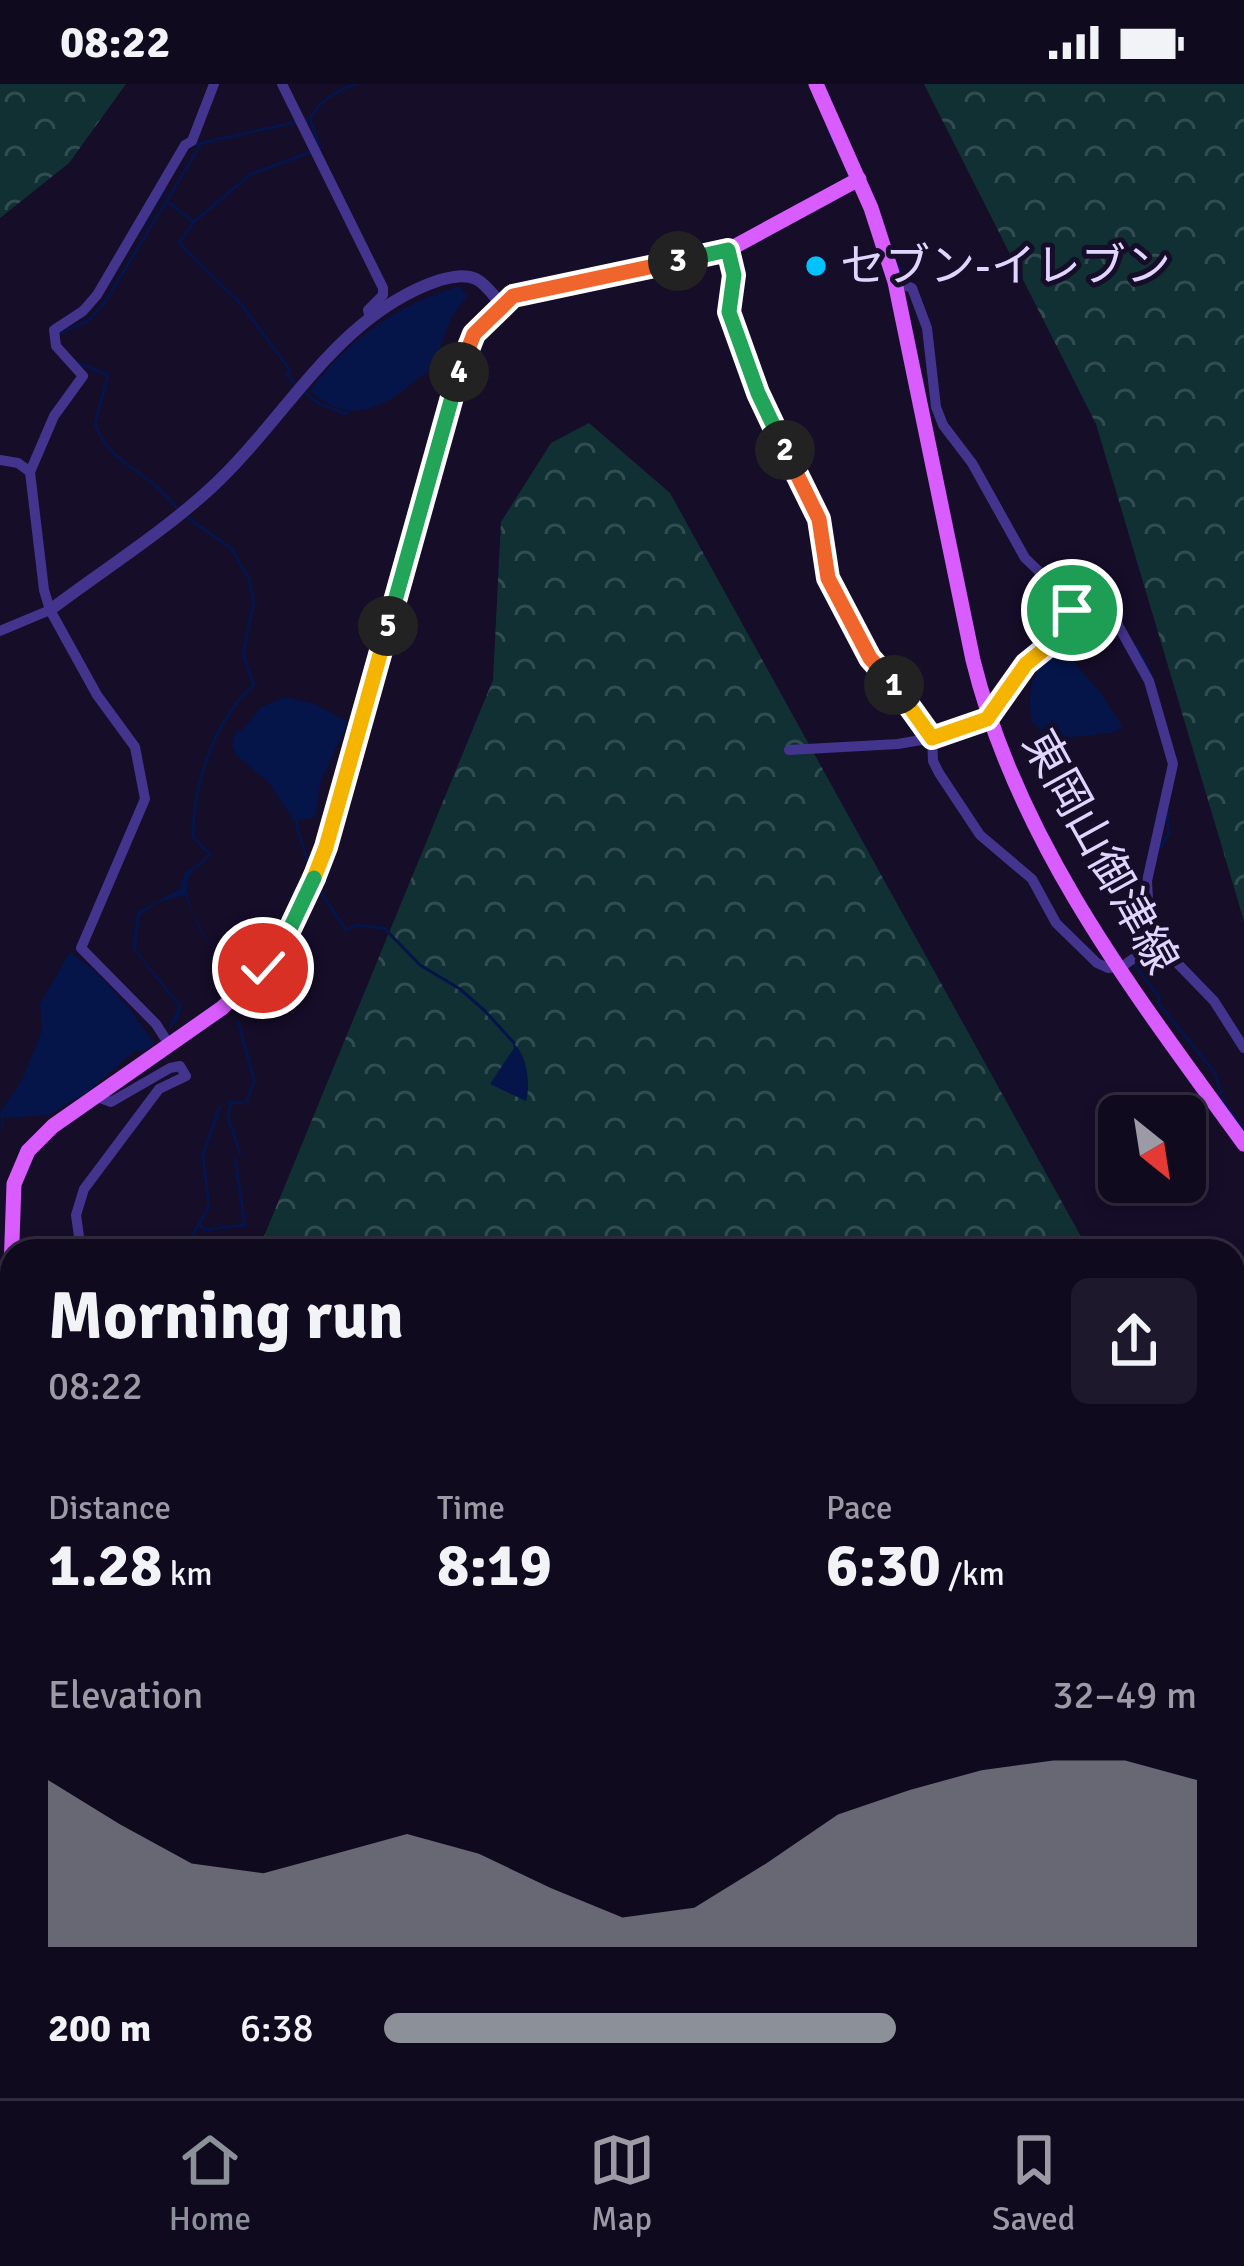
<!DOCTYPE html>
<html lang="en">
<head>
<meta charset="utf-8">
<style>
  body { margin:0; font-family:Signika,"Noto Sans JP",sans-serif; background:#1e182c; color:#f1f3f6; height:100vh; display:flex; flex-direction:column; font-size:45px; white-space:nowrap }
  * { box-sizing:border-box; margin:0 }
  p { font-size:39px; color:#9c9aa4 }
  .icon { flex:none; width:66px; height:66px; fill:none; stroke:currentColor; stroke-width:2; stroke-linecap:round; stroke-linejoin:round }
  .map { position:relative; flex:1; overflow:hidden }
  .drawer { position:absolute; left:0px; top:1155px; width:1245px; height:861px; display:flex; flex-direction:column; background:#100a1f; border-radius:36px 36px 0 0; box-shadow:0 6px 18px #0003,0 0 0 3px #302b3d }
  .drawer>* { flex:none }
  .needle { width:78px; rotate:150deg }
  .buttons { position:absolute; left:1098px; top:1011px; display:grid; gap:24px }
  .buttons a { display:grid; place-items:center; width:108px; height:108px; border-radius:18px; background:#100a1f; box-shadow:0 6px 18px #0003,0 0 0 3px #302b3d; font-size:60px }
  .pin { position:absolute; display:grid; place-items:center; width:102px; height:102px; color:#fff; margin:-51px; border:6px solid #fff; border-radius:50%; box-shadow:0 3px 12px #0007 }
  .km { position:absolute; width:60px; height:60px; margin:-30px; border-radius:50%; background:#222; color:#fff; font-size:33px; line-height:60px; text-align:center }
  .round { display:grid; place-items:center; flex:none; width:126px; height:126px; border-radius:18px; background:#1e182c }
  .headline { display:flex; align-items:center; justify-content:space-between; height:204px; padding:0 48px }
  h1 { font-size:66px; font-weight:700; line-height:90px }
  .figures { display:grid; grid-template-columns:repeat(3,1fr); gap:18px; height:204px; padding:12px 48px }
  .figures div { display:grid; align-content:center }
  .figures b { font-size:60px; font-weight:700 }
  .figures small { font-size:33px; font-weight:400 }
  .figures p { font-size:33px }
  .chart { height:336px; padding:24px 48px }
  .chart p { display:flex; justify-content:space-between }
  .chart svg { width:100%; height:216px; margin-top:12px; fill:#8c9099; opacity:.7 }
  ul { padding:0 48px; list-style:none; font-size:39px }
  li { display:grid; grid-template-columns:192px 144px 1fr; align-items:center; height:90px }
  li i { height:30px; border-radius:15px; background:#8c9099 }
  .status { display:flex; justify-content:space-between; align-items:center; height:84px; padding:0 60px; background:#100a1f; direction:ltr }
  .status svg { height:33px; fill:currentColor }
  .menu { display:flex; justify-content:space-around; align-items:center; height:168px; border-top:3px solid #302b3d; background:#100a1f; font-size:33px; color:#9c9aa4 }
  .menu a { display:grid; justify-items:center; gap:6px }
  .menu .on { color:#8c9099 }
  .map>svg:first-child { display:block }
  .forest { fill:url(#forest-crowns) }
  .water { fill:#05154a }
  .lines { fill:none; stroke-linecap:round; stroke-linejoin:round }
  .stream { stroke:#05154a; stroke-width:3 }
  .minor { stroke:#43348d; stroke-width:10 }
  .tertiary { stroke:#43348d; stroke-width:12 }
  .primary { stroke:#d95cff; stroke-width:15 }
  .split-1-casing { stroke:#fff; stroke-width:24 }
  .split-2-casing { stroke:#fff; stroke-width:24 }
  .split-3-casing { stroke:#fff; stroke-width:24 }
  .split-4-casing { stroke:#fff; stroke-width:24 }
  .split-5-casing { stroke:#fff; stroke-width:24 }
  .split-6-casing { stroke:#fff; stroke-width:24 }
  .split-7-casing { stroke:#fff; stroke-width:24 }
  .split-1 { stroke:#f5b400; stroke-width:15 }
  .split-2 { stroke:#f0652b; stroke-width:15 }
  .split-3 { stroke:#22a559; stroke-width:15 }
  .split-4 { stroke:#f0652b; stroke-width:15 }
  .split-5 { stroke:#22a559; stroke-width:15 }
  .split-6 { stroke:#f5b400; stroke-width:15 }
  .split-7 { stroke:#22a559; stroke-width:15 }
  .poi-dot { fill:#01c2ff; stroke:#160d29; stroke-width:4.5 }
  .labels { text-anchor:middle; dominant-baseline:central; stroke-width:10; stroke-linejoin:round; paint-order:stroke }
  .poi-label { font-size:45px; fill:#e0d5ff; stroke:#160d29; text-anchor:start }
  .street-label { font-size:45px; fill:#e0d5ff; stroke:#160d29 }
</style>
</head>
<body>
<div class="status"><b>08:22</b><svg viewBox="0 0 49 12"><path d="M0 12V9h3v3zM5 12V6h3v6zM10 12V3h3v9zM15 12V0h3v12zM26 1h20v11H26zM47 4h2v5h-2z"/></svg></div>
<div class="map">
<svg width="1244" height="2014" viewBox="0 0 1244 2014">
  <defs>
    <pattern id="forest-crowns" width="20" height="18" patternUnits="userSpaceOnUse" patternTransform="scale(3)"><rect width="20" height="18" fill="#103034"/><path d="M2 6a3 3 0 1 1 6 0M12 15a3 3 0 1 1 6 0" fill="none" stroke="#324d52"/></pattern>
  </defs>
  <rect width="100%" height="100%" fill="#160d29"/>
  <!-- forest -->
  <path class="forest" d="M0,0H126L69,79L0,134Z
    M924,0H1244V837L1096,340Z
    M589,339L670,409L1089,1167H258L493,596L501,438L551,359Z
    M12,1223V2004H1233V1908L1244,1922V2014H0V1277Z"/>
  <!-- water -->
  <path class="water" d="M459,202L468,212C449,231 442,254 437,280C396,311 360,352 310,306C351,254 396,221 459,202Z
    M1058,560L1100,608L1123,643L1111,649L1051,655L1032,638C1026,606 1033,583 1058,560Z
    M286,613L315,620L348,638L321,697L315,733L294,737L269,699L237,672L232,662L236,646L241,648L261,623Z
    M198,780C194,786 186,794 187,805C189,832 214,866 232,884L234,889L199,845L185,811L159,818L140,831L136,866L182,922L178,936L168,947L178,922L132,864L137,828L180,805L185,788Z
    M70,868L95,887L129,924L155,960L141,969L137,965L90,1006L49,1031L3,1034L4,1059L0,1028L22,996L42,947L40,920Z
    M513,959C527,970 531,1000 526,1017L490,1000L514,964Z
    M1244,1711V1832L1233,1821V1712Z"/>
  <g class="lines">
    <!-- stream -->
    <path class="stream" d="M310,35L320,64
      M828,45L834,60
      M197,60L310,35C320,16 335,8 355,0
      M168,118L194,138L179,159L241,220L290,286L287,291L295,300
      M195,137L251,90L314,67
      M139,148L165,105
      M897,180L913,201
      M58,250L88,237L103,221L200,62
      M76,278L108,291L95,340C106,370 128,380 151,398C162,406 171,418 180,427
      M304,308L318,319L346,330L349,323
      M188,434L232,465L249,495L254,517L243,571L254,601C214,636 193,701 193,753L210,770L198,782
      M1136,562L1151,590
      M1058,564L1081,540L1082,529
      M297,735C296,753 307,765 309,783
      M1161,763L1169,749L1167,727
      M318,804L346,846L356,841L384,844L420,881L460,905L485,927L514,959
      M1134,880L1159,913V920L1215,989L1224,1018L1244,1046
      M228,1018L246,1019L254,997L238,937
      M231,1020L228,1034L240,1069
      M201,1141L204,1146L245,1141L235,1075
      M190,1167L187,1160L209,1123L203,1070L220,1023"/>
    <!-- minor -->
    <path class="minor" d="M282,0L383,204V211L368,226L370,234
      M728,166L734,191L729,228L758,309L819,435L828,494L870,574L932,654L933,677L939,689L980,751L1032,795L1056,839L1097,879L1108,884L1123,882L1156,858
      M895,198L912,204L927,244L936,323L943,341L972,379L1025,474L1073,520L1096,522L1114,534L1149,597L1173,680L1147,797L1150,851L1214,917L1244,964
      M0,376L18,379L30,388
      M0,547L50,526
      M789,666L898,660L932,654L987,635L1026,580L1063,550L1073,520
      M170,962L156,940L81,864L145,715L135,663L97,611L50,526L44,506L30,388L54,332L83,292L56,262L54,246L83,227L97,211L185,61L192,57L214,0
      M81,1167L76,1131L84,1105L159,1005L186,992L180,982L170,984L111,1018L98,1013
      M1233,1254L1244,1241
      M1233,1298V1312
      M1233,1358L1244,1366
      M12,1378V1386"/>
    <!-- tertiary -->
    <path class="tertiary" d="M50,526C103,486 162,449 211,404C287,334 337,230 440,196C452,193 464,190 476,195C486,200 494,212 502,221"/>
    <!-- primary -->
    <path class="primary" d="M816,0L871,124L895,198L973,576C1018,759 1135,910 1244,1060
      M0,1255L11,1185L14,1100L28,1067L53,1042L222,924L245,902L288,849L326,763L457,295L474,250L513,213L728,166L859,95"/>
  </g>
  <g class="lines">
    <!-- split-1 casing -->
    <g class="split-1-casing">
      <path id="split-1" d="M894,601L932,654L987,635L1026,580L1063,550L1072,526"/>
    </g>
    <!-- split-2 casing -->
    <g class="split-2-casing">
      <path id="split-2" d="M785,366L819,435L828,494L870,574L894,601"/>
    </g>
    <!-- split-3 casing -->
    <g class="split-3-casing">
      <path id="split-3" d="M678,177L728,166L734,191L729,228L758,309L785,366"/>
    </g>
    <!-- split-4 casing -->
    <g class="split-4-casing">
      <path id="split-4" d="M459,288L474,250L513,212L678,177"/>
    </g>
    <!-- split-5 casing -->
    <g class="split-5-casing">
      <path id="split-5" d="M388,542L459,288"/>
    </g>
    <!-- split-6 casing -->
    <g class="split-6-casing">
      <path id="split-6" d="M314,794L326,763L388,542"/>
    </g>
    <!-- split-7 casing -->
    <g class="split-7-casing">
      <path id="split-7" d="M263,884L288,849L314,794"/>
    </g>
    <!-- split-1 -->
    <use href="#split-1" class="split-1"/>
    <!-- split-2 -->
    <use href="#split-2" class="split-2"/>
    <!-- split-3 -->
    <use href="#split-3" class="split-3"/>
    <!-- split-4 -->
    <use href="#split-4" class="split-4"/>
    <!-- split-5 -->
    <use href="#split-5" class="split-5"/>
    <!-- split-6 -->
    <use href="#split-6" class="split-6"/>
    <!-- split-7 -->
    <use href="#split-7" class="split-7"/>
  </g>
  <!-- markers -->
  <circle class="poi-dot" cx="816" cy="182" r="12"/>
  <g class="labels">
    <!-- poi labels -->
    <g class="poi-label">
      <text x="840" y="182">セブン-イレブン</text>
    </g>
    <!-- street labels -->
    <g class="street-label">
      <text transform="translate(1100 768) rotate(61)">東岡山御津線</text>
    </g>
  </g>
</svg>
<div class="buttons">
<a><svg class="needle" viewBox="-14 -14 28 28"><path d="M0-13l5 13h-10z" fill="#e53935"/><path d="M0 13l5-13h-10z" fill="#9c9aa4"/></svg></a>
</div>
<div class="pin" style="left:1072px;top:526px;background:#1e9e55"><svg class="icon" aria-label="arrive" viewBox="0 0 24 24"><path d="M6 21V4h12l-3 4 3 4H6"/></svg></div>
<div class="pin" style="left:263px;top:884px;background:#d93025"><svg class="icon" aria-label="check" viewBox="0 0 24 24"><path d="M5 12l5 5 9-10"/></svg></div>
<b class="km" style="left:894px;top:601px">1</b>
<b class="km" style="left:785px;top:366px">2</b>
<b class="km" style="left:678px;top:177px">3</b>
<b class="km" style="left:459px;top:288px">4</b>
<b class="km" style="left:388px;top:542px">5</b>
<section class="drawer">
<div class="headline"><div><h1>Morning run</h1><p>08:22</p></div><a class="round"><svg class="icon" aria-label="share" viewBox="0 0 24 24"><path d="M12 15V3M7 8l5-5 5 5M5 13v7h14v-7"/></svg></a></div>
<div class="figures">
<div><p>Distance</p><b>1.28<small> km</small></b></div>
<div><p>Time</p><b>8:19</b></div>
<div><p>Pace</p><b>6:30<small> /km</small></b></div>
</div>
<div class="chart"><p><span>Elevation</span>32–49 m</p>
<svg viewBox="0 0 160 44" preserveAspectRatio="none"><path d="M0 44V10L10 19L20 27L30 29L40 25L50 21L60 25L70 32L80 38L90 36L100 27L110 17L120 12L130 8L140 6L150 6L160 10V44z"/></svg>
</div>
<ul>
<li><b>200 m</b>6:38<i style="width:63%"></i></li>
</ul>
</section>
</div>
<nav class="menu">
<a class="on"><svg class="icon" aria-label="home" viewBox="0 0 24 24"><path d="M3 11l9-7 9 7M6 9v11h12V9"/></svg>Home</a>
<a><svg class="icon" aria-label="map" viewBox="0 0 24 24"><path d="M3 6l6-2 6 2 6-2v14l-6 2-6-2-6 2zM9 4v14M15 6v14"/></svg>Map</a>
<a><svg class="icon" aria-label="saved" viewBox="0 0 24 24"><path d="M7 4h10v16l-5-4-5 4z"/></svg>Saved</a>
</nav>
</body>
</html>
